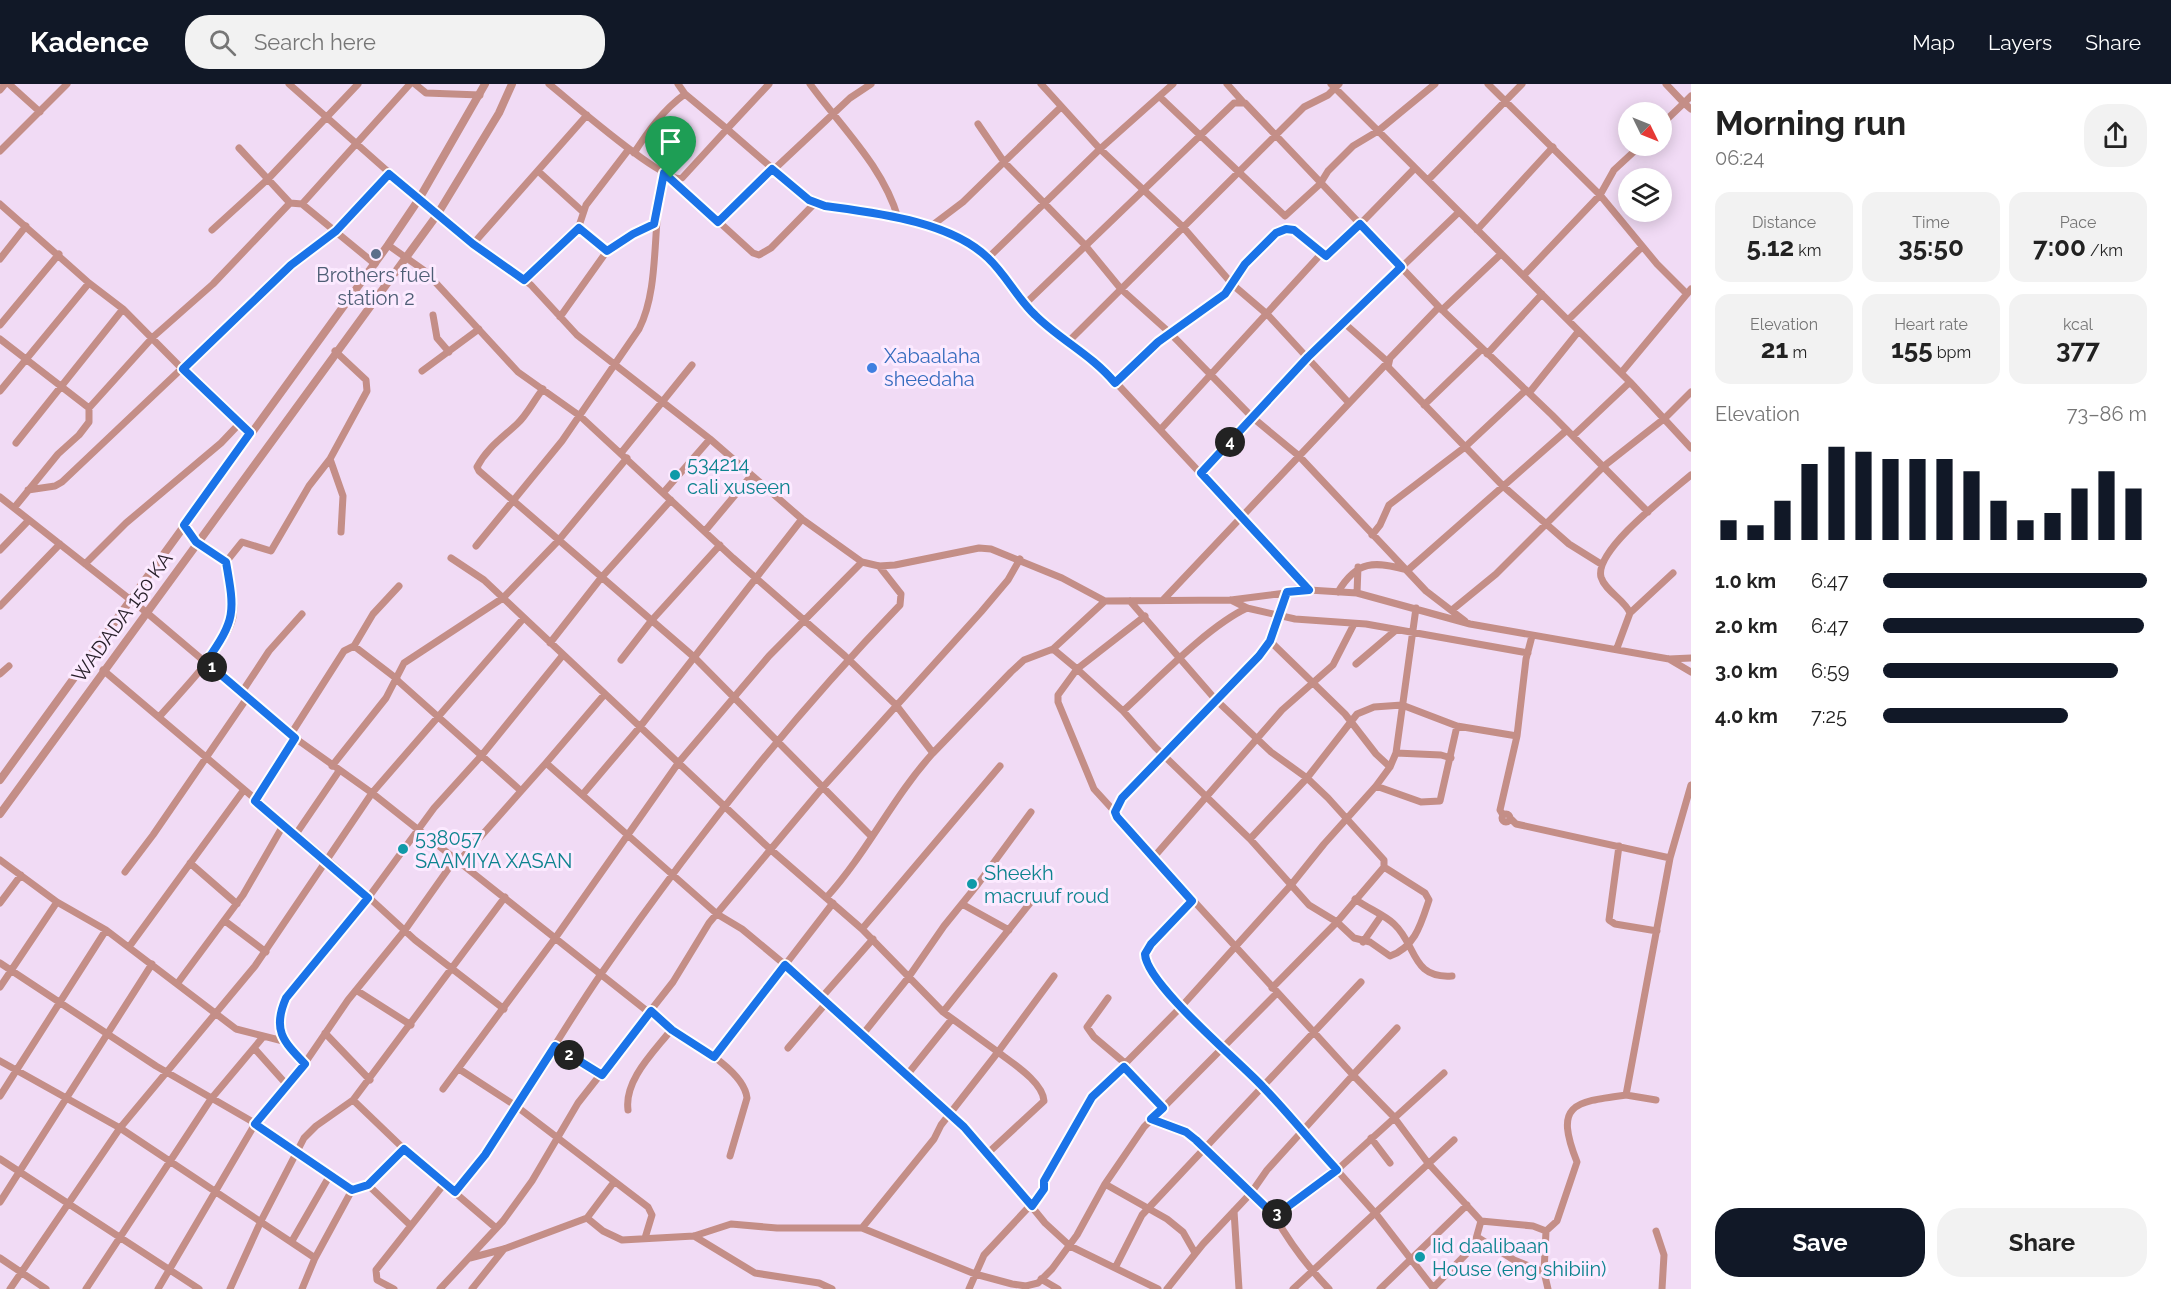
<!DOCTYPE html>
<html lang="en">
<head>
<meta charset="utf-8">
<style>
  body { margin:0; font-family:Raleway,sans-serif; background:#f2f2f2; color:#222; height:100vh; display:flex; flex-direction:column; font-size:22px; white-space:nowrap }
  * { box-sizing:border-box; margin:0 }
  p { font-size:20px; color:#767676 }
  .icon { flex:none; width:33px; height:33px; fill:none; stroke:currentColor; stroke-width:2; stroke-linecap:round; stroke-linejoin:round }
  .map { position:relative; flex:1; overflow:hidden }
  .drawer { display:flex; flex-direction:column; background:#fff; width:480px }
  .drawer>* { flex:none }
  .needle { width:39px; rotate:133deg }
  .tools { position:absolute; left:1618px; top:18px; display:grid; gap:12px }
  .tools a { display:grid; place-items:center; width:54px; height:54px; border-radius:50%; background:#fff; box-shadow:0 3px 15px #0003; font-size:30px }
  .pin { position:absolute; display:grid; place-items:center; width:51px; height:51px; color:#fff; margin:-62px -26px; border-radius:50% 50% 50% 0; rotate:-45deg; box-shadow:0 0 6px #0007 }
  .pin .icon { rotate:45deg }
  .km { position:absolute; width:30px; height:30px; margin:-15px; border-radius:50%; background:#222; color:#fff; font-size:16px; line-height:30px; text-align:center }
  .round { display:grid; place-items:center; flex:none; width:63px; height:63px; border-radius:24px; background:#f2f2f2 }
  .headline { display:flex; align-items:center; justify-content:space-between; height:102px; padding:0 24px }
  h1 { font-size:33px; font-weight:700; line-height:45px }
  .stats { display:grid; grid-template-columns:repeat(3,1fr); gap:9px; height:102px; padding:6px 24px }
  .stats div { display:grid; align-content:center; border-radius:15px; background:#f2f2f2; text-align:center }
  .stats b { font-size:26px; font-weight:700 }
  .stats small { font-size:16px; font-weight:400 }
  .stats p { font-size:16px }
  .chart { height:168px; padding:12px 24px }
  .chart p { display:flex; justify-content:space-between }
  .chart svg { width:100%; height:108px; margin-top:6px; stroke:#111827; stroke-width:6 }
  .button { display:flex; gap:12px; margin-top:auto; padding:12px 24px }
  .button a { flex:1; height:69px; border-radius:24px; background:#111827; color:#fff; font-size:24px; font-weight:700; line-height:69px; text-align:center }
  .button a+a { background:#f2f2f2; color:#222 }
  ul { padding:0 24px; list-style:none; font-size:20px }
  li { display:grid; grid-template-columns:96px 72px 1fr; align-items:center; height:45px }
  li i { height:15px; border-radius:8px; background:#111827 }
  header { display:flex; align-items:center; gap:36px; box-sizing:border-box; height:84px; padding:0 30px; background:#111827; color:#fff }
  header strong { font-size:28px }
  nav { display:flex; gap:33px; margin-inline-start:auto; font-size:21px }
  .search { width:420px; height:54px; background:#f2f2f2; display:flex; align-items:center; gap:15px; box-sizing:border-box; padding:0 21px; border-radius:24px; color:#767676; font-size:22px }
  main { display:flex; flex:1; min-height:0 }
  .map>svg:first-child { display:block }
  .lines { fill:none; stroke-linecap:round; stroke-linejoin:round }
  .minor { stroke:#c48e87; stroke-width:7 }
  .tertiary { stroke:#c48e87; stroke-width:8 }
  .route-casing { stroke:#fff; stroke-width:12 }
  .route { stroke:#1a73e8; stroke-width:8 }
  .service-dot { fill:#5c6f8a; stroke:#fceaff; stroke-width:2 }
  .shop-dot { fill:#3f7fe0; stroke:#fceaff; stroke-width:2 }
  .culture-dot { fill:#0f9aa8; stroke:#fceaff; stroke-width:2 }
  .labels { text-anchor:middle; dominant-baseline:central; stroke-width:6; stroke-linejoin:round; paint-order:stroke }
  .service-label { font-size:20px; fill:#4e5e75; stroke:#fceaff }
  .shop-label { font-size:20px; fill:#366cbe; stroke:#fceaff; text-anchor:start }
  .culture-label { font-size:20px; fill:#0d838f; stroke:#fceaff; text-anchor:start }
  .street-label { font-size:20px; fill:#261e28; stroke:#fceaff }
</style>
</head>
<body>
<header>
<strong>Kadence</strong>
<div class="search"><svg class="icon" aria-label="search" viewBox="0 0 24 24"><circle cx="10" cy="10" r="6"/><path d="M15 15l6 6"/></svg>Search here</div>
<nav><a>Map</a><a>Layers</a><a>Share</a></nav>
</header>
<main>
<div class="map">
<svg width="1691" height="1205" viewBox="0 0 1691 1205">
  <rect width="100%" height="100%" fill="#f1dbf5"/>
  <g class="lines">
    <!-- minor -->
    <path class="minor" d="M9,0L40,28
      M289,0L437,131L531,201L577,251L710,355L802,435L862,478L879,482L895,481L979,464L991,465L1062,494L1105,517L1231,516L1309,506L1357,509L1470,540L1669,575L1691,574
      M415,0L426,9L480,11
      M549,0C568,15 664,100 682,94L727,45L809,116L825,122C878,129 947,135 987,174C1005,190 1016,213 1034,230C1056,253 1085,267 1108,290L1309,506
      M678,0L685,10
      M810,0C841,43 883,82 898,134
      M1041,0L1100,65L1183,143L1233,201L1268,231L1349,319
      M1227,0L1244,19
      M1331,0L1630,298L1691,364
      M1488,0L1600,111L1524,191
      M1666,0L1684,19L1691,12
      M0,6L5,0
      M1161,14L1285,132L1320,100L1328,87L1353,62L1378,47L1435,0
      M978,40L1004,78L1061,23
      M1662,40L1684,19L1691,25
      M1640,62L1614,86L1600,111L1657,180L1687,210
      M239,64L290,119
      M0,67L67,0
      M634,69C649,46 663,26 685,10L727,45L769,0
      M538,87L582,127
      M672,95L753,169L759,171L771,164L816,118
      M1428,96L1522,0
      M0,120L89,199L123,225L211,314L250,349
      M302,120L375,180
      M718,138L850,14L871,0
      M930,143L963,118L1004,78L1084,160L1121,205L1170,249L1252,333L1299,372L1426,507L1465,537
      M579,144L607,167
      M212,146L268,95L358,0
      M1477,146L1553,63
      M473,160L587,31
      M388,161L425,187L518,288L580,332L733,474L845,572L896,621L933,669C893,713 867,769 826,814
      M988,174L1100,65L1173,0
      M0,175L26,142
      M524,197L556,164L577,148L586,121L629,65
      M1025,220L1234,19H1245L1439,223L1552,331L1648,428
      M1439,223L1390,274L1388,283L1503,402L1569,460L1601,480
      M1442,226L1501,170
      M433,231L437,254L449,268
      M560,233L607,167L633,149L654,140
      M1568,236L1642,163
      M0,241L59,170
      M0,255L89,324
      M1068,258L1304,23L1328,11L1339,0
      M1487,270L1542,210
      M422,287L479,245
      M1621,289L1691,205
      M1115,299L1158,258L1225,210L1245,180L1276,149L1286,145L1294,146L1321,170L1326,172L1331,170L1415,84
      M543,305C534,316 527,331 517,340C502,354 487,364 477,383L479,387L694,573L871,752
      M0,307L89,199
      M1529,309L1578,248
      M1424,321L1482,265
      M1160,346L1321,170
      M1573,352L1630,298
      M16,359L123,225
      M621,369L692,281
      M330,375L343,412L341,448
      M1201,389L1308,273L1459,128
      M28,406L55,402L62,398L291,181L336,147L389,90
      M663,409L710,355
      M0,413L146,528L295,654L372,709L671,946C694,960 744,986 747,1014L730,1072
      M14,424L58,370L79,351L89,338V324L153,253L213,200L290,119L302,120L410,0
      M705,447L751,392
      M1372,451L1380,441L1389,421L1465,363L1526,306
      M476,462L562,357L639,245C661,202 651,138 664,89
      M0,466L29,436
      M451,474L484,496L770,765L862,845L943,928L998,968L941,1041L934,1055L862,1144
      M226,478L242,458L271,467L309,402L330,375L367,307L366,296L335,267
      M85,480L126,439L221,359L240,339
      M1338,508C1357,476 1374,477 1408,486L1567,346
      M1357,509L1358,483
      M1163,516L1388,278L1343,238
      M1231,516L1247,524L1295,535L1366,540L1528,569
      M1130,517L1215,615L1271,668L1307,694L1328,714L1384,776V783L1337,838L1272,904
      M0,522L60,460
      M1247,524C1208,542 1156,597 1123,627L1155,663L1250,755L1309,821L1337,838L1354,854L1370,858L1390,872C1415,863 1421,840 1429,816L1425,809L1384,783
      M1452,526L1496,490L1604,382L1665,334L1691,308
      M1630,529L1673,489
      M1270,557L1345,630L1376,670L1390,683
      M550,559L601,494L671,416
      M354,562L397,595
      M1617,564L1630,529C1625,516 1605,507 1601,493C1594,466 1670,409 1691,391
      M1053,565L1105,517
      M1669,575L1691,588
      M621,576L652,536L720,461
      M1356,580L1396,546
      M103,586L338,785L415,856L504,925
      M0,590L9,582
      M397,596L520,706
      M242,608L269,567L302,530
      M1123,627L1077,585L1145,532
      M159,633C179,610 227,562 233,533C236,516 229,495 226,478L196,458L184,441
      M291,650L344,567L354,562L373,530L399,502
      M933,669L1011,588L1024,576L1053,565L1077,585L1058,611V618L1094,705L1115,728
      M1396,669L1441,671L1451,674
      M546,679L604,611
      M332,682L386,614L404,579L503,514L558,457L627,374
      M1376,702L1421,718L1440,717L1457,642
      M583,710L639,644L802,435
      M255,717L295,654
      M1502 734a4 4 0 1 1 8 0a4 4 0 1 1-8 0Z
      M1503,731L1500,726L1517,652
      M1511,735L1516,740L1670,774
      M296,750L339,687
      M1250,755L1307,694L1357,630L1374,623L1402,621L1457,642L1517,652L1526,575L1532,552
      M1619,762L1609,836L1615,840L1657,847
      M1153,774L1282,626L1333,581L1354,540
      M0,776L57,818L106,846L236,945L283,957L305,979
      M459,777L546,679L717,830L742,845L795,889L964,1043L988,1069L1045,1139L1070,1162L1158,1205
      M190,779L237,820
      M125,788L153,751L247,614
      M1355,815C1367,824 1385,831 1394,840C1417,861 1411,895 1452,892
      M1192,817L1151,860L1145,871L1150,887L1178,920L1263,1003L1376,1130L1434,1205
      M0,819L21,791
      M962,820L1009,846
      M225,837L266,868
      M862,845L1000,682
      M1363,858L1381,832
      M129,863L243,707
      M0,879L156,982L260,1042L352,1106
      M177,900L243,811L284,740
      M0,903L57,818
      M356,906L411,941
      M822,913L873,855
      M1108,914L1087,943L1094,953L1126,980
      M943,928L1034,814
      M1397,944L1353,991L1393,1032L1428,1079L1481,1137L1533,1142L1546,1147L1544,1188L1548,1205
      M325,949L370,996
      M863,950L908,894L944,842L978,800L1031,728
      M283,957L279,933L281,925L302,892L368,814L434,724L482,671L563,571
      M555,962L601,991
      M254,964L287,1001
      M788,964L827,918
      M714,973L833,819
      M0,977L120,1044L315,1174
      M1124,983L1163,1024
      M459,985L516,1022L648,1123L652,1131L645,1154
      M907,991L952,935
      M443,1005L556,853L679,678L769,572L862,478
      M0,1012L106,846
      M353,1016L404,1065L496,1144
      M1656,1016L1626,1011L1670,774L1691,701
      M628,1026C624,996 654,968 671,946
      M1151,1035C1162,1040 1175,1043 1186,1049C1196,1054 1268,1121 1274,1131C1289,1158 1307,1182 1329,1205
      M1371,1054L1390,1079
      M988,1069L1044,1017C1043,998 1012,979 998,968L1054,892
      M0,1075L199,1205
      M1105,1100L1167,1135L1183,1148L1195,1169
      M368,1101L409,1140
      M455,1108C511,1041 551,962 601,890C691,760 790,635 900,521L901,510L879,482
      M0,1118L152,880
      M1234,1127L1239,1205
      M1274,1132L1337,1086L1444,989
      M587,1134L614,1098
      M1546,1147L1557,1137L1577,1078C1554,1020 1573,1018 1626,1011
      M1656,1147L1664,1171L1662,1205
      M694,1152L755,1189L819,1199L832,1205
      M1477,1153L1514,1176L1544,1188
      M292,1157L330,1091
      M0,1174L46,1205
      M470,1174L504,1165L587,1134L603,1147L622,1156L694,1152L731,1140L777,1144H862L975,1190L1012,1200L1026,1202L1038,1199L1052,1185L1077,1151L1105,1100L1144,1043L1277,909
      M1115,1184L1142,1131L1361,898
      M1041,1195L1058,1205
      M1434,1203L1474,1162L1481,1137
      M10,1205L120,1044L255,882L372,709L523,535
      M86,1205L211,1015L263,953
      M158,1205L255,1040L305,979L348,916L405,846L456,774
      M230,1205L261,1137L304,1054L316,1042L353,1016L505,813
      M302,1205L315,1174L352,1106L368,1101L404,1065
      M394,1205L377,1196L376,1186L444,1100
      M440,1205L503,1137L532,1097L578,1019L673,898L709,839L823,703L981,528L1008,496L1020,475
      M472,1205L504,1165
      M969,1205L984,1171L1040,1111L1044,1105V1097L1092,1013L1181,923L1291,801L1324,760L1376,702L1390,683L1396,669L1416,524
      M1167,1205L1203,1160L1251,1109L1267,1086L1353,991L1117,733L1115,728L1122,714L1259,572L1270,557L1287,508
      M1293,1205L1454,1056
      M1380,1205L1467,1121"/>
    <!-- tertiary -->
    <path class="tertiary" d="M0,696L388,161L419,115L485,0
      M0,730L437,131L499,29L512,0"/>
  </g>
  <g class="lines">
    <!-- route casing -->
    <g class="route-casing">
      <path id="route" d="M772,85L809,116L825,122C876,129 950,137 988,174C1006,191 1017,214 1035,231C1060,256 1092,271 1115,299L1158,258L1225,210L1245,180L1276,149L1286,145L1294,146L1326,172L1360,140L1401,183L1308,273L1201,389L1309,506L1287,508L1270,557L1259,572L1122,714L1115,728L1117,733L1192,817L1151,860L1145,870C1146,900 1240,978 1263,1003C1289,1030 1312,1059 1337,1086L1275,1132L1196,1056L1186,1048L1151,1035L1163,1024L1124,983L1092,1013L1044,1097V1105L1032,1122L964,1043L785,881L714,973L672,946L651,927L602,991L555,962L485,1071L455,1108L404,1065L368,1101L352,1106L255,1040L305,980C283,957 272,946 286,914L368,814L255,717L295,654L206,578C236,535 235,529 226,478L196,458L184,441L250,349L183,285L291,181L336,147L389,90L473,160L524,196L579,144L607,167L633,150L654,140L664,89L718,138Z"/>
    </g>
    <!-- route -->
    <use href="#route" class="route"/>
  </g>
  <!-- markers -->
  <circle class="service-dot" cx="376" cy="170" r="6"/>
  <circle class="shop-dot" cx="872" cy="284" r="6"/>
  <g class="culture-dot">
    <circle cx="675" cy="391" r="6"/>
    <circle cx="403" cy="765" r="6"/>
    <circle cx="972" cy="800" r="6"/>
    <circle cx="1420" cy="1173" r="6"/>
  </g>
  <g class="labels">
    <!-- service labels -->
    <g class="service-label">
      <text x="376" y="191">Brothers fuel<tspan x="376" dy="23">station 2</tspan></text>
    </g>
    <!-- shop labels -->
    <g class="shop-label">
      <text x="884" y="272">Xabaalaha<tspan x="884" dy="23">sheedaha</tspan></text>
    </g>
    <!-- culture labels -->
    <g class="culture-label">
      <text x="687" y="380">534214<tspan x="687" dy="23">cali xuseen</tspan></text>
      <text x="415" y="754">538057<tspan x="415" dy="23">SAAMIYA XASAN</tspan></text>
      <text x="984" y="789">Sheekh<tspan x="984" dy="23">macruuf roud</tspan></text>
      <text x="1432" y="1162">Iid daalibaan<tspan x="1432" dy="23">House (eng shibiin)</tspan></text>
    </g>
    <!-- street labels -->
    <g class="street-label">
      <text transform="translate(122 533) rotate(-54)">WADADA 150 KA</text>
    </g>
  </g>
</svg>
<div class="tools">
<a><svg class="needle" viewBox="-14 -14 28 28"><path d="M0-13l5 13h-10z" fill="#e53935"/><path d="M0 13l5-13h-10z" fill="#767676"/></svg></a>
<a><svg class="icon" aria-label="layers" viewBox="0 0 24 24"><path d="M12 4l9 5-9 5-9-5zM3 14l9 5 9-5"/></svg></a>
</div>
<div class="pin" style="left:671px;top:94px;background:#1e9e55"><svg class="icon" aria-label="arrive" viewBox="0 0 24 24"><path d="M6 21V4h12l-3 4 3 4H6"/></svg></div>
<b class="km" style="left:212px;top:583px">1</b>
<b class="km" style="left:569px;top:971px">2</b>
<b class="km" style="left:1277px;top:1130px">3</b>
<b class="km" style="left:1230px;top:358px">4</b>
</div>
<section class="drawer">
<div class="headline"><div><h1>Morning run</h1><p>06:24</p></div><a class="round"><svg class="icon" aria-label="share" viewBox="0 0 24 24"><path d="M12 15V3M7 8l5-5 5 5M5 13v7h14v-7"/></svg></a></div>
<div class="stats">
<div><p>Distance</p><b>5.12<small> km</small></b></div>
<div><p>Time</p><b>35:50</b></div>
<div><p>Pace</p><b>7:00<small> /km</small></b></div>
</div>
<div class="stats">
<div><p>Elevation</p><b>21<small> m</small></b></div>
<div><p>Heart rate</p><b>155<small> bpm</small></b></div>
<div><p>kcal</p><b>377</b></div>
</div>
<div class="chart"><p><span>Elevation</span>73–86 m</p>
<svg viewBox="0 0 160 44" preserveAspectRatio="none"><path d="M5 44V36M15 44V38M25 44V28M35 44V13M45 44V6M55 44V8M65 44V11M75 44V11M85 44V11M95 44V16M105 44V28M115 44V36M125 44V33M135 44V23M145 44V16M155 44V23"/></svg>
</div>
<ul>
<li><b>1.0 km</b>6:47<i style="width:100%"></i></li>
<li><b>2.0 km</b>6:47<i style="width:99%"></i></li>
<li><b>3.0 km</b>6:59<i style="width:89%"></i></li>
<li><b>4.0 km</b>7:25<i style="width:70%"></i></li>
</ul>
<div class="button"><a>Save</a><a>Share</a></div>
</section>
</main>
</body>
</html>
